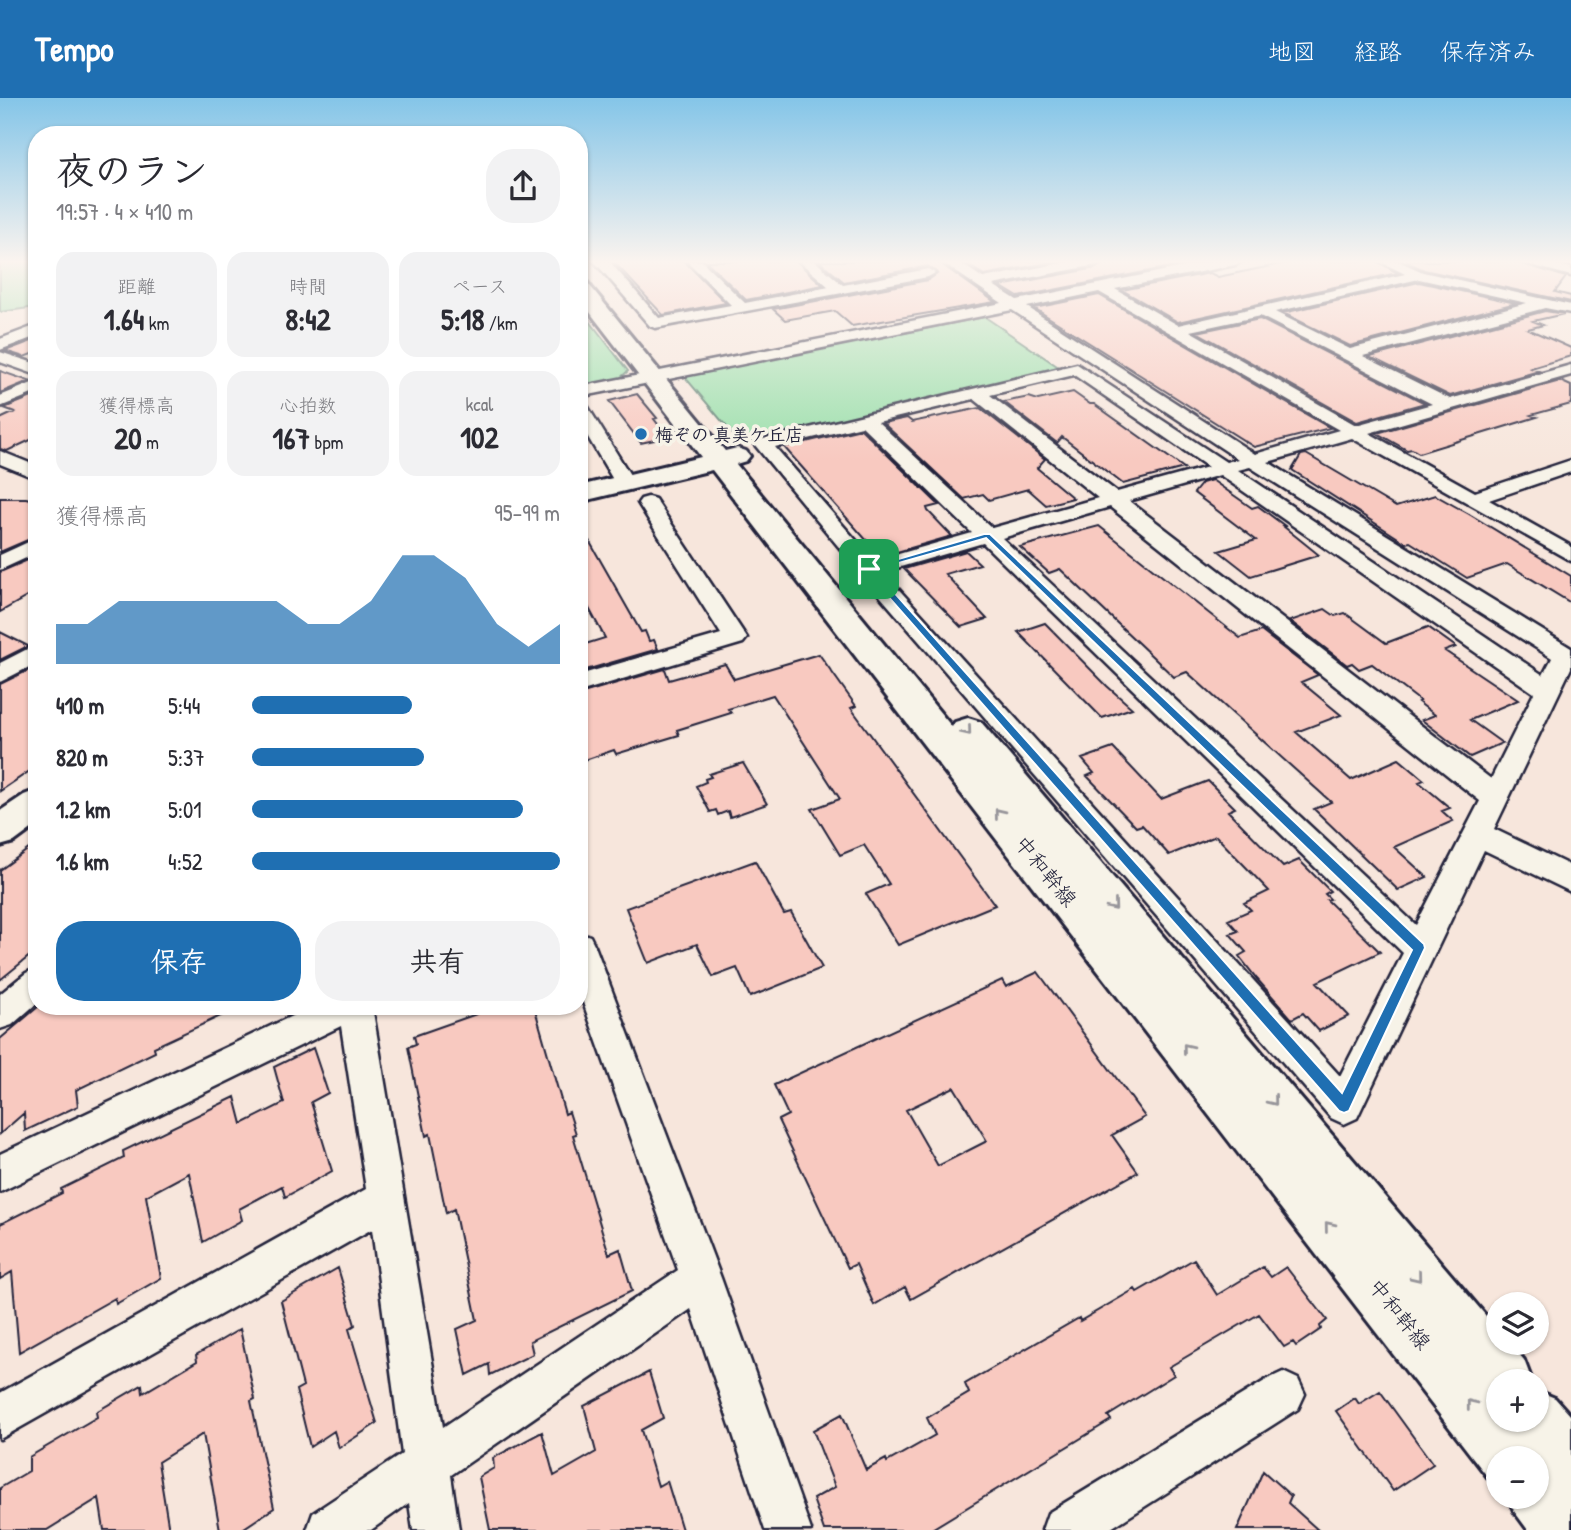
<!DOCTYPE html>
<html lang="ja">
<head>
<meta charset="utf-8">
<style>
  body { margin:0; font-family:"Patrick Hand","Klee One",sans-serif; background:#f2f2f3; color:#2b2b33; height:100vh; display:flex; flex-direction:column; font-size:26px; white-space:nowrap }
  * { box-sizing:border-box; margin:0 }
  p { font-size:23px; color:#7c7c81 }
  .icon { flex:none; width:38px; height:38px; fill:none; stroke:currentColor; stroke-width:2; stroke-linecap:round; stroke-linejoin:round }
  .map { position:relative; flex:1; overflow:hidden }
  .side { position:absolute; left:28px; top:28px; width:560px; height:889px; display:flex; flex-direction:column; background:#fff; border-radius:28px; box-shadow:0 2px 5px #0004 }
  .side>* { flex:none }
  .fabs { position:absolute; left:1486px; top:1194px; display:grid; gap:14px }
  .fabs a { display:grid; place-items:center; width:63px; height:63px; border-radius:50%; background:#fff; box-shadow:0 2px 5px #0004; font-size:35px }
  .pin { position:absolute; display:grid; place-items:center; width:60px; height:60px; color:#fff; margin:-30px; border-radius:14px; box-shadow:0 4px 10px #0006 }
  .round { display:grid; place-items:center; flex:none; width:74px; height:74px; border-radius:28px; background:#f2f2f3 }
  .overview { display:flex; align-items:center; justify-content:space-between; height:119px; padding:0 28px }
  h1 { font-size:38px; font-weight:700; line-height:52px }
  .stats { display:grid; grid-template-columns:repeat(3,1fr); gap:10px; height:119px; padding:7px 28px }
  .stats div { display:grid; align-content:center; border-radius:18px; background:#f2f2f3; text-align:center }
  .stats b { font-size:30px; font-weight:700 }
  .stats small { font-size:19px; font-weight:400 }
  .stats p { font-size:19px }
  .chart { height:196px; padding:14px 28px }
  .chart p { display:flex; justify-content:space-between }
  .chart svg { width:100%; height:126px; margin-top:7px; fill:#1f6fb2; opacity:.7 }
  .button { display:flex; gap:14px; margin-top:auto; padding:14px 28px }
  .button a { flex:1; height:80px; border-radius:28px; background:#1f6fb2; color:#fff; font-size:28px; font-weight:700; line-height:80px; text-align:center }
  .button a+a { background:#f2f2f3; color:#2b2b33 }
  ul { padding:0 28px; list-style:none; font-size:23px }
  li { display:grid; grid-template-columns:112px 84px 1fr; align-items:center; height:52px }
  li i { height:18px; border-radius:9px; background:#1f6fb2 }
  header { display:flex; align-items:center; gap:42px; box-sizing:border-box; height:98px; padding:0 35px; background:#1f6fb2; color:#fff }
  header strong { font-size:33px }
  nav { display:flex; gap:38px; margin-inline-start:auto; font-size:24px }
  .map>svg:first-child { display:block }
  .green { fill:#9adfab; stroke:#5e8073; stroke-width:2 }
  .building { fill:#f8c9c0; stroke:#22223b; stroke-width:2; fill-rule:evenodd }
  .lines { fill:none; stroke-linecap:round; stroke-linejoin:round }
  .street-casing { stroke:#22223b; stroke-width:5 }
  .secondary-casing { stroke:#22223b; stroke-width:6 }
  .street { fill:#f7f3e8; fill-rule:evenodd }
  .secondary { fill:#f7f3e8; fill-rule:evenodd }
  .oneway { stroke:#97959a }
  .route { fill:#1f6fb2; stroke:#fff; stroke-width:2; fill-rule:evenodd }
  .poi-dot { fill:#1f6fb2; stroke:#f7f3e8; stroke-width:2.5 }
  .labels { text-anchor:middle; dominant-baseline:central; stroke-width:7; stroke-linejoin:round; paint-order:stroke }
  .far-poi-label { font-size:18px; font-weight:bold; fill:#22223b; stroke:#f7f3e8; text-anchor:start }
  .street-label { font-size:21px; fill:#22223b; stroke:#f7f3e8 }
</style>
</head>
<body>
<header>
<strong>Tempo</strong>
<nav><a>地図</a><a>経路</a><a>保存済み</a></nav>
</header>
<div class="map">
<svg width="1571" height="1432" viewBox="0 0 1571 1432">
  <rect width="100%" height="100%" fill="#f7e6dc"/>
  <filter id="ink" filterUnits="userSpaceOnUse"><feTurbulence type="fractalNoise" baseFrequency=".0143" numOctaves="2"/><feDisplacementMap in="SourceGraphic" scale="14" xChannelSelector="R" yChannelSelector="G"/><feConvolveMatrix kernelMatrix="1 2 1 2 8 2 1 2 1" color-interpolation-filters="sRGB"/></filter>
  <g filter="url(#ink)">
    <!-- green -->
    <path class="green" d="M0,163H37V209L0,214Z
      M579,209L628,273L619,281L579,289Z
      M985,219L1060,270L741,346L684,278Z"/>
    <!-- building -->
    <path class="building" d="M613,163H684L726,205L663,217Z
      M706,163H796L823,187L746,202Z
      M819,163H937L995,204L852,228L835,213L785,222L773,211L928,182L937,176L928,168L844,184Z
      M962,163H1058L984,177Z
      M1106,163L1190,165L1018,199L1000,188L1096,170Z
      M1295,163H1377L1397,175L1178,224L1122,192L1210,175L1218,179Z
      M1405,163H1515L1566,179L1555,194L1571,198V204L1424,172Z
      M1419,184L1516,205L1350,248L1283,215Z
      M1099,197L1330,330L1254,349L1034,210Z
      M1545,213L1564,216L1533,223L1543,227L1528,231L1571,250V258L1531,270L1539,273L1450,298L1370,259Z
      M1260,221L1425,305L1357,324L1197,234Z
      M37,241V254L24,259L5,253Z
      M0,273L29,283L0,295Z
      M1560,283L1571,288V306L1531,317L1537,319L1419,355L1412,351L1407,352L1377,335Z
      M1073,294L1090,306H1094L1184,370L1123,386L1062,339L1057,345L1004,304L1029,299L1038,302Z
      M637,296L657,320L654,321L668,339L641,345L609,303Z
      M37,297V339L7,353L0,351V321L15,314L4,310Z
      M980,310L1045,361L1037,370L1073,400L1046,407L1028,391L989,402L983,396L964,401L883,325L907,320L912,324Z
      M861,331L939,407L927,410L928,413L952,438L890,456L876,453L784,349Z
      M1306,356L1396,409L1435,397L1469,416L1571,478V505L1507,466L1467,480L1410,444L1406,445L1292,372L1301,357Z
      M1212,382L1252,410L1258,408L1285,428H1283L1319,457L1251,478L1219,453L1256,442L1194,395L1202,385Z
      M0,400H26L37,403V438L0,454Z
      M579,425L641,534L645,533L649,543L654,542L658,551L579,574V548L605,540L579,492Z
      M1099,428L1240,540L1261,533L1318,577L1301,584L1341,617L1296,634L1351,682L1399,661L1424,682L1419,684L1450,710L1442,713L1453,723L1394,749L1427,779L1398,792L1314,711L1331,704L1232,615L1187,574L1174,579L1060,471L1049,475L1020,449Z
      M966,453L980,466L945,476L987,521L961,529L904,471Z
      M37,458V493L0,514V474Z
      M1325,511L1335,518L1345,515L1386,545L1428,529L1456,549L1445,553L1518,602L1470,622L1502,645L1470,659L1422,622L1435,617L1418,604L1420,603L1372,566L1359,571L1352,565L1347,567L1290,523Z
      M1045,525L1107,588L1132,610L1102,620L1018,534Z
      M0,534L28,548L0,562Z
      M819,556L856,608L851,610L995,807L898,847L866,796L889,786L864,747L840,757L812,711L840,701L773,597L728,611L731,615L677,632L679,637L616,656L614,652L579,664V596L665,571L669,582L725,566L734,581Z
      M37,568V668L0,693V586Z
      M1113,650L1161,701L1208,683L1235,710L1228,713L1283,769L1299,762L1330,793L1325,796L1330,801L1327,802L1380,854L1317,884L1349,918L1319,933L1303,915L1292,921L1257,881L1239,858L1246,854L1230,836L1238,833L1228,822L1251,812L1244,805L1269,793L1216,738L1169,757L1142,727L1136,729L1087,678L1094,675L1082,661Z
      M743,665L767,706L730,719L728,713L718,717L716,712L710,714L696,688L706,684L705,681L711,679L709,676Z
      M37,745V852L0,882V772Z
      M755,763L784,816L791,814L822,870L750,899L737,870L713,879L697,846L648,865L626,810Z
      M1038,874L1145,1019L1112,1037L1138,1074L911,1201L905,1189L874,1207L856,1166L848,1170L778,1022L788,1017L774,987L1002,882L1006,889ZM954,989L987,1043L938,1068L906,1012Z
      M39,908H242L154,949L155,954L76,992L78,1008L25,1033L24,1015L0,1036V941Z
      M499,908H534L565,1016L569,1014L576,1036L573,1037L609,1156L620,1151L632,1193L530,1243L533,1256L490,1277L489,1266L467,1277L457,1231L477,1222L454,1111L446,1115L430,1036L426,1038L408,949L416,946L414,938Z
      M313,950L328,995L311,1004L332,1073L285,1099L282,1088L239,1111L242,1122L203,1144L189,1075L146,1098L161,1180L116,1206L115,1200L19,1254L12,1174L0,1181V1126L62,1095L61,1091L124,1060L123,1053L235,999L242,1026L284,1005L274,969Z
      M1194,1161L1217,1197L1263,1169L1271,1179L1286,1169L1327,1222L1320,1228L1321,1231L1296,1248L1293,1244L1284,1249L1259,1216L1169,1269L1174,1277L1108,1318L1111,1322L930,1432H824L813,1401L835,1389L813,1332L842,1316L866,1372L886,1361L887,1364L935,1337L927,1320L969,1295L965,1286L1079,1220L1080,1223L1135,1191L1137,1194Z
      M338,1170L355,1227L349,1231L377,1325L339,1350L334,1333L310,1349L296,1292L303,1288L281,1203Z
      M240,1231L255,1301L251,1303L274,1410L241,1432H220L203,1336L158,1364L169,1432H104L99,1400L47,1432H0V1390L29,1373V1359L97,1319L96,1314L142,1287L143,1295L197,1263L196,1257Z
      M649,1274L663,1320L641,1332L658,1388L667,1383L682,1432H490L479,1379L494,1370L493,1360L542,1334L554,1378L596,1354L584,1308Z
      M1380,1293L1433,1366L1393,1393L1336,1313L1355,1300L1359,1306Z
      M1263,1373L1291,1398L1288,1405L1318,1432H1237Z"/>
    <g class="lines">
      <!-- street casing -->
      <g class="street-casing">
        <path id="street" d="M594,163H609L659,220L731,207L687,163H702L745,205L829,189L799,163H815L843,187L928,171L935,175L928,179L655,230L650,228Z
          M940,163H957L983,180L1073,163H1103L1096,167L993,187L1017,202L1213,163H1242L1235,167L1115,191L1178,227L1405,176L1379,163H1398L1423,174L1571,207V215L1545,210L1363,258L1450,301L1571,267V277L1369,335L1475,394L1571,362V374L1489,402L1571,448V463L1352,340L1268,364L1571,550V570L1494,731L1571,768V794L1484,752L1357,1020L1344,1026L1331,1020L861,476L754,346L763,341L1077,266L1226,364L1238,361L1012,212L579,299V289L1002,205ZM1419,181L1527,205L1350,251L1275,214ZM1099,194L1339,332L1255,356L1027,209ZM1260,218L1432,306L1356,327L1190,233ZM1074,277L1208,369L1117,394L990,297ZM974,301L1098,400L992,430L878,324ZM862,328L972,435L874,463L775,349ZM1250,369L1552,560L1543,577L1238,372ZM1220,377L1534,595L1491,681L1129,403ZM1110,409L1480,703L1416,827L1002,440ZM983,445L1403,855L1340,978L883,474Z
          M1517,163H1542L1571,170V178Z
          M37,227V238L0,252V241Z
          M0,254L37,266V277L0,264Z
          M37,283V294L0,309V298Z
          M579,304L588,309L635,385L632,389L625,391L615,385L579,324Z
          M0,353L37,368V381L0,366Z
          M648,399L655,401L747,540L743,545L579,594V577L721,536L638,405L641,401Z
          M37,440V455L0,472V457Z
          M37,546V565L0,584V565Z
          M579,834L590,838L595,848L721,1180L811,1432H765L691,1211L451,1377L459,1432H413L409,1405L371,1432H307L313,1415L402,1356L372,1131L0,1341V1295L366,1091L341,928L0,1094V1056L313,908H372L443,1329L678,1172L579,893Z
          M37,870V905L12,927L0,931V896L26,875Z
          M1283,1274L1298,1281L1305,1296L1298,1311L1108,1432H1042L1048,1415L1268,1281Z"/>
      </g>
      <!-- secondary casing -->
      <g class="secondary-casing">
        <path id="secondary" d="M579,181L586,183L725,353L737,350L746,353L750,358L746,363L736,366L952,629L955,624L968,620L981,624L1498,1232V1244H1509L1524,1262L1532,1283H1498V1321H1536V1292L1555,1300L1571,1318V1432H1528L1514,1413L1508,1398H1536V1360H1498V1385L1490,1382L712,372L579,404V388L701,359L579,200Z
          M37,692V727L14,744L0,748V713L24,697Z"/>
      </g>
      <!-- street -->
      <use href="#street" class="street"/>
      <!-- secondary -->
      <use href="#secondary" class="secondary"/>
    </g>
    <!-- one-way arrows -->
    <defs><path id="oneway-chevron" d="M-2-3.5L2.5 0L-2 3.5" fill="none" stroke-width="1.6" stroke-linecap="round" stroke-linejoin="round" transform="scale(1.75)"/></defs>
    <g class="oneway">
      <use href="#oneway-chevron" transform="translate(967 633) rotate(50)"/>
      <use href="#oneway-chevron" transform="translate(999 715) rotate(-129)"/>
      <use href="#oneway-chevron" transform="translate(1113 808) rotate(50)"/>
      <use href="#oneway-chevron" transform="translate(1187 950) rotate(-129)"/>
      <use href="#oneway-chevron" transform="translate(1273 1003) rotate(51)"/>
      <use href="#oneway-chevron" transform="translate(1329 1128) rotate(-129)"/>
      <use href="#oneway-chevron" transform="translate(1417 1179) rotate(51)"/>
      <use href="#oneway-chevron" transform="translate(1471 1306) rotate(-128)"/>
    </g>
  </g>
  <!-- sky -->
  <linearGradient id="sky" x2="0" y2="1"><stop stop-color="#84c5e8"/><stop offset="0.45" stop-color="#fbf4ef"/><stop offset="1" stop-color="#fbf4ef" stop-opacity="0"/></linearGradient>
  <rect width="1571" height="364" fill="url(#sky)"/>
  <!-- route -->
  <path class="route" d="M984,436H990L1424,846L1425,850L1349,1013L1344,1015L1339,1013L864,471ZM986,440L1412,852L1342,995L874,472Z"/>
  <!-- markers -->
  <circle class="poi-dot" cx="641" cy="336" r="7"/>
  <g class="labels">
    <!-- far-poi labels -->
    <g class="far-poi-label">
      <text x="655" y="336">梅ぞの 真美ケ丘店</text>
    </g>
    <!-- street labels -->
    <g class="street-label">
      <text transform="translate(1046 773) rotate(51)">中和幹線</text>
      <text transform="translate(1400 1216) rotate(51)">中和幹線</text>
    </g>
  </g>
</svg>
<div class="fabs">
<a><svg class="icon" aria-label="layers" viewBox="0 0 24 24"><path d="M12 4l9 5-9 5-9-5zM3 14l9 5 9-5"/></svg></a>
<a>+</a>
<a>−</a>
</div>
<div class="pin" style="left:869px;top:471px;background:#1e9e55"><svg class="icon" aria-label="arrive" viewBox="0 0 24 24"><path d="M6 21V4h12l-3 4 3 4H6"/></svg></div>
<section class="side">
<div class="overview"><div><h1>夜のラン</h1><p>19:57 · 4 × 410 m</p></div><a class="round"><svg class="icon" aria-label="share" viewBox="0 0 24 24"><path d="M12 15V3M7 8l5-5 5 5M5 13v7h14v-7"/></svg></a></div>
<div class="stats">
<div><p>距離</p><b>1.64<small> km</small></b></div>
<div><p>時間</p><b>8:42</b></div>
<div><p>ペース</p><b>5:18<small> /km</small></b></div>
</div>
<div class="stats">
<div><p>獲得標高</p><b>20<small> m</small></b></div>
<div><p>心拍数</p><b>167<small> bpm</small></b></div>
<div><p>kcal</p><b>102</b></div>
</div>
<div class="chart"><p><span>獲得標高</span>95–99 m</p>
<svg viewBox="0 0 160 44" preserveAspectRatio="none"><path d="M0 44V30L10 30L20 22L30 22L40 22L50 22L60 22L70 22L80 30L90 30L100 22L110 6L120 6L130 14L140 30L150 38L160 30V44z"/></svg>
</div>
<ul>
<li><b>410 m</b>5:44<i style="width:52%"></i></li>
<li><b>820 m</b>5:37<i style="width:56%"></i></li>
<li><b>1.2 km</b>5:01<i style="width:88%"></i></li>
<li><b>1.6 km</b>4:52<i style="width:100%"></i></li>
</ul>
<div class="button"><a>保存</a><a>共有</a></div>
</section>
</div>
</body>
</html>
